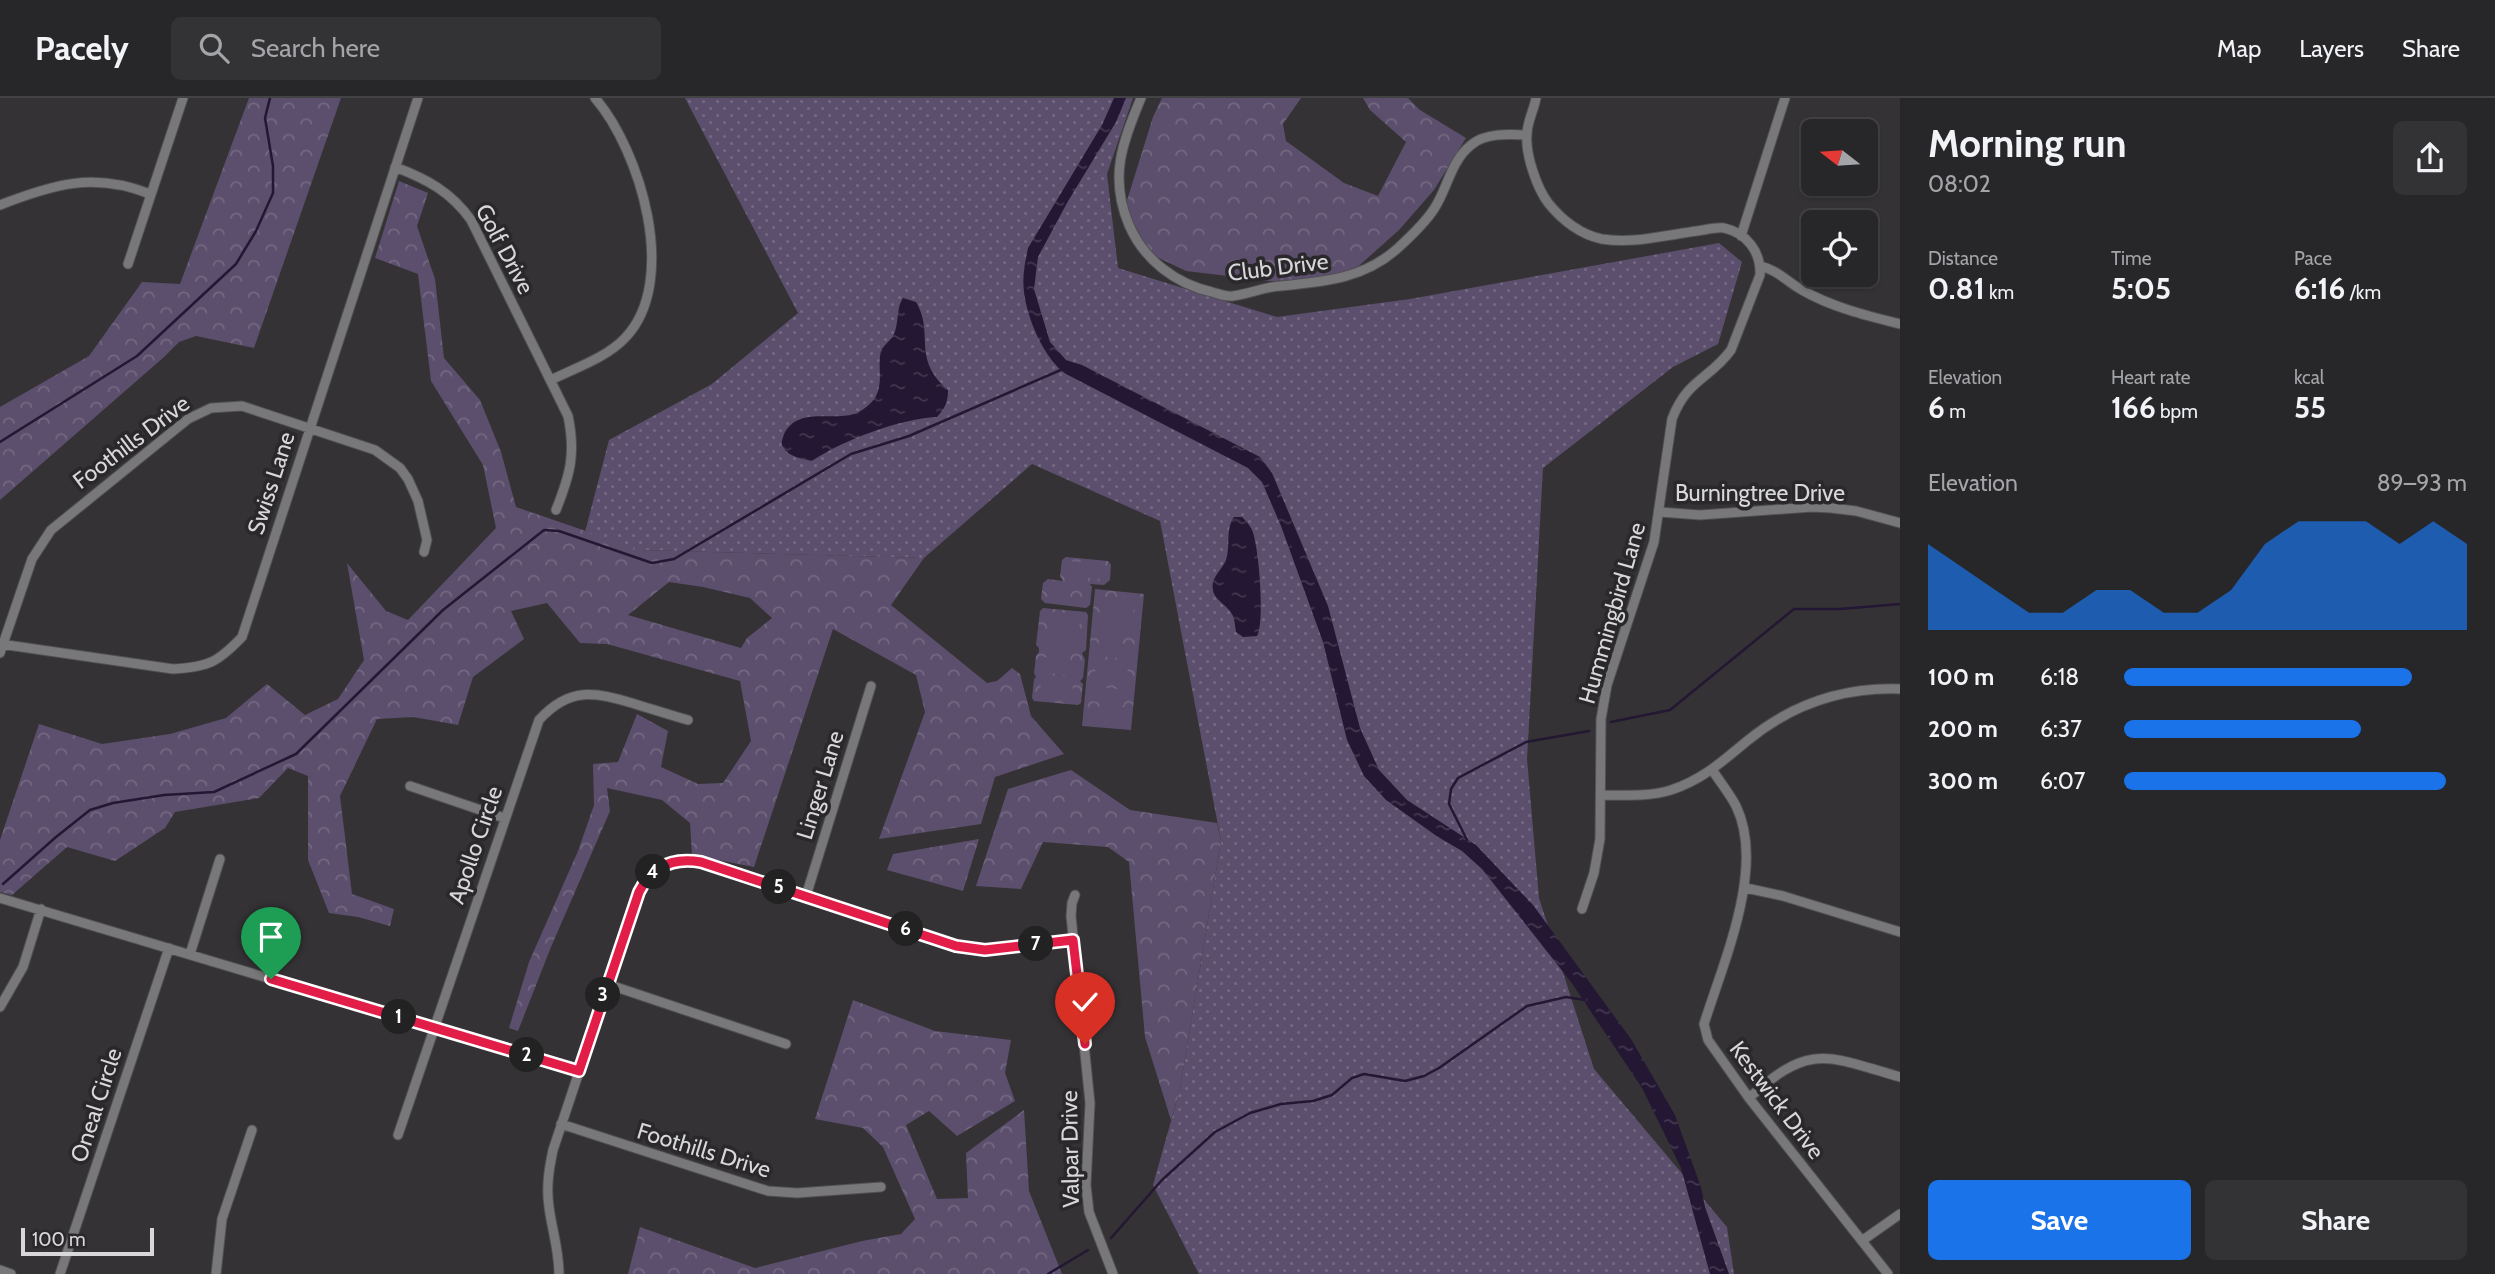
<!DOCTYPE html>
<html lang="en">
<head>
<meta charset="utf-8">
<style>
  body { margin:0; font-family:Cabin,sans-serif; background:#333234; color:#f1f3f6; height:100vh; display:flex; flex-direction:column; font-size:26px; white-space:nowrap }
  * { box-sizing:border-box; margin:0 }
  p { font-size:23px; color:#a4a5a8 }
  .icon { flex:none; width:38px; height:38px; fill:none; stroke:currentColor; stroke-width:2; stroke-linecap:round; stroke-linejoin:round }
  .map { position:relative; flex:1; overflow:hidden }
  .side { display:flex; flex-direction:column; background:#272628; width:595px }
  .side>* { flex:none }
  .needle { width:46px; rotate:287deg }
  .fabs { position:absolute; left:1801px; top:21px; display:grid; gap:14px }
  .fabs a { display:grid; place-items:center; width:77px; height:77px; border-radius:10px; background:#272628; box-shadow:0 2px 5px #0004,0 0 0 2px #434345; font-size:35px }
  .scale { position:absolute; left:21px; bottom:18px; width:133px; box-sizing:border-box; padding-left:7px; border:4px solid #d8d8da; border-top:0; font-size:19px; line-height:24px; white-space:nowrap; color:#d8d8da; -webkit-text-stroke:5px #2a282b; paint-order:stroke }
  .pin { position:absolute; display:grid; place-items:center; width:60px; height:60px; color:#fff; margin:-72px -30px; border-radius:50% 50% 50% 0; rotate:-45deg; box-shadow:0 0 7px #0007 }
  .pin .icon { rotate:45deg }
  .km { position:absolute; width:35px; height:35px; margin:-18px; border-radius:50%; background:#222; color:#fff; font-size:19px; line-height:35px; text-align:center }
  .round { display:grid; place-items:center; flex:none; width:74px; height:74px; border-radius:10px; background:#333234 }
  .headline { display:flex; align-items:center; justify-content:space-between; height:119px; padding:0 28px }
  h1 { font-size:38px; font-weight:800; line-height:52px }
  .metrics { display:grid; grid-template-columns:repeat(3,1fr); gap:10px; height:119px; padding:7px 28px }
  .metrics div { display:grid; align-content:center }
  .metrics b { font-size:30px; font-weight:800 }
  .metrics small { font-size:19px; font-weight:400 }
  .metrics p { font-size:19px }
  .chart { height:196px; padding:14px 28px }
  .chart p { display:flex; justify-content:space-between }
  .chart svg { width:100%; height:126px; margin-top:7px; fill:#1a73e8; opacity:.7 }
  .cta { display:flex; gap:14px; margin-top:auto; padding:14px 28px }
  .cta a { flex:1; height:80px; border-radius:10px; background:#1a73e8; color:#fff; font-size:28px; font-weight:800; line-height:80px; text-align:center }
  .cta a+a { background:#333234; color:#f1f3f6 }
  ul { padding:0 28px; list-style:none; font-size:23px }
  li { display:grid; grid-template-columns:112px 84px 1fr; align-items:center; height:52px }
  li i { height:18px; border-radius:9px; background:#1a73e8 }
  header { display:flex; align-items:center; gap:42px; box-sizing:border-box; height:98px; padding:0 35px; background:#272628; border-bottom:2px solid #434345 }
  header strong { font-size:33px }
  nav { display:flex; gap:38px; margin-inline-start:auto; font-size:24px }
  .search { width:490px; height:63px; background:#333234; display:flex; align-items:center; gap:18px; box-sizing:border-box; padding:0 24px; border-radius:10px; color:#a4a5a8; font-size:26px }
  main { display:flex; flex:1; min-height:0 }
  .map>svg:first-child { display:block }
  .grass { fill:url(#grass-dots) }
  .forest { fill:url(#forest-crowns); fill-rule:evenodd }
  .pitch { fill:#5c4f6d }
  .water { fill:url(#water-ripples) }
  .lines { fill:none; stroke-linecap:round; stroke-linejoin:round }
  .stream { stroke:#241733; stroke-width:2.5 }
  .minor-casing { stroke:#504f52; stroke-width:11 }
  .minor { stroke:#78777a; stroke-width:9 }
  .route-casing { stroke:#fff; stroke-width:14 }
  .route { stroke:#e11d48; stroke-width:9 }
  .labels { text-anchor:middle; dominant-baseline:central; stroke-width:7; stroke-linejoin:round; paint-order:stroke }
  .street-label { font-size:23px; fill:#d8d8da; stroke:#2a282b }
</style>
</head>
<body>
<header>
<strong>Pacely</strong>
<div class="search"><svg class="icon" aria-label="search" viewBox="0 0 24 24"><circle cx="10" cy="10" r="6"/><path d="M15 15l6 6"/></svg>Search here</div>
<nav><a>Map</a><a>Layers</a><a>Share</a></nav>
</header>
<main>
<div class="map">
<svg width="1900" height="1176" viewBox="0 0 1900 1176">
  <defs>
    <pattern id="grass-dots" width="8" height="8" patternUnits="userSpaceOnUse" patternTransform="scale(1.75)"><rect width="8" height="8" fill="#5c4f6d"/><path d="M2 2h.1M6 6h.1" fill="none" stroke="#736881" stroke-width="1.8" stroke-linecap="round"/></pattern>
    <pattern id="forest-crowns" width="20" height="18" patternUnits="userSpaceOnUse" patternTransform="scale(1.75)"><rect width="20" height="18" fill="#5c4f6d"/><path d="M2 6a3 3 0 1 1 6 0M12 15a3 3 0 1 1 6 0" fill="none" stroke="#736881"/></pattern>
    <pattern id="water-ripples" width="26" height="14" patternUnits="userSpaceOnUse" patternTransform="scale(1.75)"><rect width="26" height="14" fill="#241733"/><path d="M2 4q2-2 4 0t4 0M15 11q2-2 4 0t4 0" fill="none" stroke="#433850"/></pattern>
  </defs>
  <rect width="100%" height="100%" fill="#343235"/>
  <!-- grass -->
  <path class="grass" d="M685,0H1133L1107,76L1118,170L1277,219L1410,201L1719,145L1742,164L1718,246L1673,269L1543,370L1527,661L1539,800L1594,971L1727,1129L1734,1176H1199L1153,1087L1180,991L1221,743L1160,423L1032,366L924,460L640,452L585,434L609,342L712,286L798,215Z"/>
  <!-- forest -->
  <path class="forest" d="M249,0H341L254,250L196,238L179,244L164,259L0,402V309L89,258L142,184L180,186Z
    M1162,0H1301L1283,26L1286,43L1344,85L1378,98L1406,44L1370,12L1363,0H1408L1420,12L1466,40L1434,92L1399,132L1343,182L1270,183L1186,173L1136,149L1124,112L1153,19Z
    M399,83L428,95L417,128L435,181L444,260L480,302L501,354L516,409L641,452L924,460L891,507L987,585L997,583L1012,570L1020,576L1031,618L1064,656L995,679L981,726L879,741L925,614L916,577L833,531L754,769L692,757L690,725L662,702L607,690L610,713L551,849L518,933L509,930L529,864L578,753L594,707L593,666L618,664L637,616L668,633L661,669L698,686L723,685L751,643L740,583L607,546L580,545L547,505L511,513L524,541L473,579L458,627L413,619L377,621L340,698L352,796L394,811L390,828L358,819L329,815L308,762V678L288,670L259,700L175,714L165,730L115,763L67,749L12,797L0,794V742L39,626L102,646L170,636L226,620L267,586L305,617L338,601L364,562L347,465L386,513L408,522L496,430L483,367L431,283L418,176L375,160ZM669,484L703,489L750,500L772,520L747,540L741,550L628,517Z
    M1066,459L1108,463L1111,467L1110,482L1104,487L1090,486L1092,489L1090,507L1086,510L1045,505L1041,501L1043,485L1048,481L1063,483L1060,478L1062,462Z
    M1095,491L1144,496L1131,632L1082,628Z
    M1043,510L1086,514L1088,517L1086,552L1082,555L1085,562L1083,580L1080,583L1083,586L1081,605L1078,607L1034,603L1032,600L1034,581L1036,579L1034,575L1036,558L1039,554V550L1036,547L1040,513Z
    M1071,672L1130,712L1217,725L1221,743L1180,991L1171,1022L1145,939L1129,764L1108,749L1043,744L1021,791L976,788L1008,691Z
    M979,741L963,793L887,772L893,756Z
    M853,902L935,933L1011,942L1005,975L1015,1003L957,1038L929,1013L906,1027L937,1101L968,1100L966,1055L1024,1012L1029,1093L1062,1176H628L640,1129L755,1170L862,1143L901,1136L915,1121L883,1049L863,1030L815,1021Z"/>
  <!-- pitch -->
  <path class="pitch" d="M1070,463L1102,466L1100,481L1069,478Z
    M1103,499L1135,502L1133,517L1102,514Z
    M1049,514L1080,517L1079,532L1047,528Z
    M1101,518L1133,522L1131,536L1100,533Z
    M1047,533L1078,537L1077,551L1045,548Z
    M1099,543L1130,547L1129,561L1097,558Z
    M1043,559L1075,563L1074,578L1042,574Z
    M1096,563L1128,566L1127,581L1095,578Z
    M1041,583L1073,586L1071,601L1040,598Z
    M1094,589L1126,592L1124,607L1092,603Z
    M1092,608L1124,611L1122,626L1090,623Z"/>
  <!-- water -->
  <path class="water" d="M1114,0H1126L1116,24L1067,105L1038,159L1034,191L1050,244L1066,262L1082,267L1260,359L1272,375L1328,508L1360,630L1379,672L1407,702L1476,747L1533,807L1631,941L1675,1017L1701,1089L1705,1109L1729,1176H1710L1681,1070L1642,990L1571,884L1482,771L1462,753L1438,739L1386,702L1364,678L1347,642L1323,544L1281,428L1262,384L1248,370L1066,276C1044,261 1027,220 1024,194C1022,178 1025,165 1028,150L1102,27Z
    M903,200L916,204C935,236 911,260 948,292C948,304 945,310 937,319C899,321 843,342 812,363C802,361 789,359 783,349C780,345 783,339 785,334C800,309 831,323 854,316C861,314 871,306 875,300C884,284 877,269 881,253C884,246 891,243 894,236C899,225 896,210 903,200Z
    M1234,419H1242C1246,423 1250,427 1252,432C1259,448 1265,524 1257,538L1243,539L1236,534C1235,529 1235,523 1233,518C1229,508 1214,502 1213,492C1210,480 1222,472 1226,462C1231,447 1225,432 1234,419Z"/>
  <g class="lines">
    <!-- stream -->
    <path class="stream" d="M0,344L137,258L236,166L256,133L273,95V68L265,20L270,0
      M1611,624L1670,612L1794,511H1840L1900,506
      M1467,742L1449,706L1451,691L1458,680L1526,644L1589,633
      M3,786L56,739L90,712L113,705L164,697L214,694L296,656L443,512L544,432L559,433L652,465L674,461L851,356L909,338L1063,271
      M1111,1140L1162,1082L1215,1034L1250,1015L1281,1006L1313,1003L1332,997L1352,980L1364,976L1405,983L1424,978L1439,970L1527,908L1566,899L1585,902
      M1048,1176L1088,1152"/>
    <!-- minor casing -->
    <g class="minor-casing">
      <path id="minor" d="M1141,0C1122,45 1109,80 1129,127C1144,162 1176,186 1212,194C1219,196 1227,199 1233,198C1249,196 1264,189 1280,188C1323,184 1364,181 1398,150C1410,139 1425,125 1434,111C1448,90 1450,64 1471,47C1485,35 1508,36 1526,37
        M1536,0C1534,12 1527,24 1527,36C1525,56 1537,91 1549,106C1562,122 1581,137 1602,141C1633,146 1667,137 1697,133C1705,132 1716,129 1724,130C1747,135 1761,154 1760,177L1731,252C1710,281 1687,281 1672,321L1654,444L1607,587L1601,621L1600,741L1594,775L1582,811
        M395,69C427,81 451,94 471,122L568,318C576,356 570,377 556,412
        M0,107C54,86 94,74 150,96
        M1741,138L1785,0
        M128,166L183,0
        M1760,168C1778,172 1787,184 1802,192C1831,209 1868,218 1900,226
        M551,282C575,270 606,260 625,240C680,183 640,52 595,0
        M1660,414L1700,417L1812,409L1831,410L1856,413L1900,425
        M0,546L173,571C209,569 218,564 242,539L418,0
        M0,555L32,461L51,432L188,321L211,310L242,308L375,352L400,370L408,381L418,403L427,442L424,454
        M1713,673C1720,684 1730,696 1736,708C1766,769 1723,865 1704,926L1708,942L1749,1000L1888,1176
        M410,688L504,720
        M1602,697C1625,697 1649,699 1671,692C1702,682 1723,663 1747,643C1792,606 1842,589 1900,591
        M1746,790L1783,798L1900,834
        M1075,797L1072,805L1071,818L1090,1005L1086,1087L1089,1114L1113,1176
        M806,798L871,588
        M0,800L579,973
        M190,856L220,761
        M607,886L786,946
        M0,909L23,869L41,811
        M1749,1000C1810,944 1827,958 1900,979
        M561,1026L768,1093L797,1095L881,1089
        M398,1037L539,622C570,588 595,594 635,606C652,611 670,617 688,622
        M1863,1142L1900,1116
        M0,1172L11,1176
        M60,1176L169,850
        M216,1176L222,1121L252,1032
        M559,1176C559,1152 552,1132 549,1109C546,1089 549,1071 553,1052L639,794C653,768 673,759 701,764L956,848L985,852L1073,842"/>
    </g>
    <!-- minor -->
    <use href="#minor" class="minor"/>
  </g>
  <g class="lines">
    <!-- route casing -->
    <g class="route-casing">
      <path id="route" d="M271,881L579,973L639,794C652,768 673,759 701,764L956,848L985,852L1073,842L1085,946"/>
    </g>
    <!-- route -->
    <use href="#route" class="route"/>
  </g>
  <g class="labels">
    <!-- street labels -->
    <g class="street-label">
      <text transform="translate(505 151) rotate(62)">Golf Drive</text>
      <text transform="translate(1278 169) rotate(-7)">Club Drive</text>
      <text transform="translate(131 344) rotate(-37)">Foothills Drive</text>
      <text transform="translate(271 385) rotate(-72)">Swiss Lane</text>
      <text x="1760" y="395">Burningtree Drive</text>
      <text transform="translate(1612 515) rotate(-74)">Hummingbird Lane</text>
      <text transform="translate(820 687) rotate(-73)">Linger Lane</text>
      <text transform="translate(475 747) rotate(-71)">Apollo Circle</text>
      <text transform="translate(1777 1002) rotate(53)">Kestwick Drive</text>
      <text transform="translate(96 1007) rotate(-72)">Oneal Circle</text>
      <text transform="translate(1070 1051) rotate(-91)">Valpar Drive</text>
      <text transform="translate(704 1052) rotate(17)">Foothills Drive</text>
    </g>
  </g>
</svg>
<div class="fabs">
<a><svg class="needle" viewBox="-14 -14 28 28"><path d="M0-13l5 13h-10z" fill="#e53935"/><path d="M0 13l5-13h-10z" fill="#a4a5a8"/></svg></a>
<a><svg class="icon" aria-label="locate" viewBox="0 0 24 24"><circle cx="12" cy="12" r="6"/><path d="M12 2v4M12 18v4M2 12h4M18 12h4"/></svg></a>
</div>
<div class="scale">100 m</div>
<div class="pin" style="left:271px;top:881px;background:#1e9e55"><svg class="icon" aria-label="arrive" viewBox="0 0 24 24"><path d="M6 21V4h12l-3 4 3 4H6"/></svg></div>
<div class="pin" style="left:1085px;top:946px;background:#d93025"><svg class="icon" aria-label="check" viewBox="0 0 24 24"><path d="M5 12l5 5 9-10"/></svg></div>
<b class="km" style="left:399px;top:919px">1</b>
<b class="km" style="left:527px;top:957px">2</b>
<b class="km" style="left:603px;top:897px">3</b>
<b class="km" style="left:653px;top:774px">4</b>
<b class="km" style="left:779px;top:789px">5</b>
<b class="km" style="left:906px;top:831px">6</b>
<b class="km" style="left:1036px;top:846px">7</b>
</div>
<section class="side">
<div class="headline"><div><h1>Morning run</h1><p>08:02</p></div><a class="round"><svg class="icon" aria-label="share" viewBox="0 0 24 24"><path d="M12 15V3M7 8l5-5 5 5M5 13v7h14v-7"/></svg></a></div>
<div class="metrics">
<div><p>Distance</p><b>0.81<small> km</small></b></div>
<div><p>Time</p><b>5:05</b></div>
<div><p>Pace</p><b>6:16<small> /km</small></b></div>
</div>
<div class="metrics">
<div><p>Elevation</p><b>6<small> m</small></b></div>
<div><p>Heart rate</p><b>166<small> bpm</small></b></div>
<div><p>kcal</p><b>55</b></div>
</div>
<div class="chart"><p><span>Elevation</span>89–93 m</p>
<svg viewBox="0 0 160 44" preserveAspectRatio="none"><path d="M0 44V14L10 22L20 30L30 38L40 38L50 30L60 30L70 38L80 38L90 30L100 14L110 6L120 6L130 6L140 14L150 6L160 14V44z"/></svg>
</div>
<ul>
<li><b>100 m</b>6:18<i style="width:84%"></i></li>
<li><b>200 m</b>6:37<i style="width:69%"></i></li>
<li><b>300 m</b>6:07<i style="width:94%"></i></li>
</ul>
<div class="cta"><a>Save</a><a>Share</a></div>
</section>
</main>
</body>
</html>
